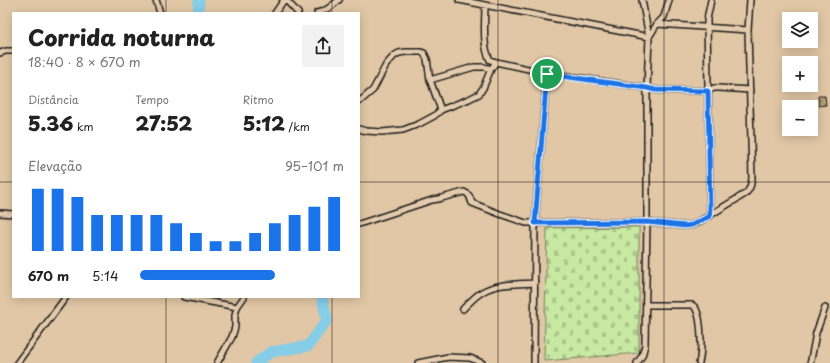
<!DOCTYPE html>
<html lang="pt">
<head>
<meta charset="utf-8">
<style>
  body { margin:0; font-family:"Playpen Sans",sans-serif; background:#f2f2f2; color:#222; height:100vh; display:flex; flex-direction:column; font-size:15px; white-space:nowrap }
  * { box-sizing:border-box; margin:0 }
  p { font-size:13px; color:#767676 }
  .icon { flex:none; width:22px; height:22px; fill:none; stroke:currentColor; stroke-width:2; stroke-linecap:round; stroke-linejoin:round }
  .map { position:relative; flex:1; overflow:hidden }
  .details { position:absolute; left:12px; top:12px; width:348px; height:286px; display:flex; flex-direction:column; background:#fff; border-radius:0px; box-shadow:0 2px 10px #0003 }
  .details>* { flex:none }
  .buttons { position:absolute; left:782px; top:12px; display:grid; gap:8px }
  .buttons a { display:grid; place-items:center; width:36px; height:36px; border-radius:0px; background:#fff; box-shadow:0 2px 10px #0003; font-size:20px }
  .pin { position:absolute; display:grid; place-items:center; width:34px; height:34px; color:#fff; margin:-17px; border:2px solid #fff; border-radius:50%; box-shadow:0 1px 4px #0007 }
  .round { display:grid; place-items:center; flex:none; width:42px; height:42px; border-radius:0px; background:#f2f2f2 }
  .head { display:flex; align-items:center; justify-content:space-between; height:68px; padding:0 16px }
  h1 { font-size:22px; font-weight:800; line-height:30px }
  .metrics { display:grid; grid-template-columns:repeat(3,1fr); gap:6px; height:68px; padding:4px 16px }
  .metrics div { display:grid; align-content:center }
  .metrics b { font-size:20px; font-weight:800 }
  .metrics small { font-size:11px; font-weight:400 }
  .metrics p { font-size:11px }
  .chart { height:112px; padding:8px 16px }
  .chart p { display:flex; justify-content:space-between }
  .chart svg { width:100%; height:72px; margin-top:4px; stroke:#1a73e8; stroke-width:6 }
  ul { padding:0 16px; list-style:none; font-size:13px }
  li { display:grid; grid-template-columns:64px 48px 1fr; align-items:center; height:30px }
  li i { height:10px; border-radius:5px; background:#1a73e8 }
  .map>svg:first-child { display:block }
  .cemetery { fill:url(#cemetery-stones); stroke:#72825f }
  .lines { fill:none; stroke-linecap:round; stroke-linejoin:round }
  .river { stroke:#86cde8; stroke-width:11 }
  .building { fill:url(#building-cross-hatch); stroke:#1c1c1c }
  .street-casing { stroke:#1c1c1c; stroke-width:8 }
  .street { stroke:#e6ccae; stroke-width:5 }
  .route-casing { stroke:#fff; stroke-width:8 }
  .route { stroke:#1a73e8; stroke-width:5 }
  .grid { fill:none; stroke:#1c1c1c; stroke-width:1; stroke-opacity:0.55 }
</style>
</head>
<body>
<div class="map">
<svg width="830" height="363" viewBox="0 0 830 363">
  <defs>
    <pattern id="cemetery-stones" width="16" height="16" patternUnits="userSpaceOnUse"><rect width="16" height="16" fill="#c8e9a2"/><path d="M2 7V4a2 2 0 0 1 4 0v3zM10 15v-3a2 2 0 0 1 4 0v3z" fill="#abc78b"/></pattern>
    <pattern id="building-cross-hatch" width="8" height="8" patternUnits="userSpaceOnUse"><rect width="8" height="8" fill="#baa479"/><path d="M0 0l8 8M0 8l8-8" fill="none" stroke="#968562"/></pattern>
  </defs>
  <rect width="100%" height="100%" fill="#e1c7a5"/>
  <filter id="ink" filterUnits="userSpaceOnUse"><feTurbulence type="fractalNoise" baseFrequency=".025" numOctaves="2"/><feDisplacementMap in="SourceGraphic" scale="8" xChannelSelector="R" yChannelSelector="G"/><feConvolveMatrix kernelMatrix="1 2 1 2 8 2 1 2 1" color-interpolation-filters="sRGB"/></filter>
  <g filter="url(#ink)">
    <!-- cemetery -->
    <path class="cemetery" d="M639,227V353L544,361L547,228Z"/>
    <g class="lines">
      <!-- river -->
      <path class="river" d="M198,13L199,0
        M256,363L271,352L308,346L327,320L322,297"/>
    </g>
    <!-- building -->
    <path class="building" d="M818,96H825L826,105L819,106Z"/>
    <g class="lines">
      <!-- street casing -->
      <g class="street-casing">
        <path id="street" d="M156,0L160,13
          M286,0L298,13
          M459,0L649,37L642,0
          M485,5C485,22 482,45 490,60L496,62L547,73L647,88L655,90L708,91L714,88H719L750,90
          M275,13L284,0
          M317,13C326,11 332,6 339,0
          M657,24L748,30
          M0,53L6,51H13
          M430,80L474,67H484L491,69
          M359,102L373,90L386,65L394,56L399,53L406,52H421L424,53L427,59L430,80L441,110
          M359,129L366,131L382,132L403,130L419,124L434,116L441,110L469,99L479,94L483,88L491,69L496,62
          M0,213L13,214
          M710,216L707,19L711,0
          M359,224L432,200L438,199L464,192C470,194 470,198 472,203L500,214L526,223L647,222L685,226L692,225L697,223L745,194C750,190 751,185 752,178L748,30L750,0
          M184,297L237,307
          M646,305H692C694,306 695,307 696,309C702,320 702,351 699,363
          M463,309C469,303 475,296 482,292C497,283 518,284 535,283
          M17,363L66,297
          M217,363L232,337L235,327V315L237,307L244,297
          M418,363L448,357L470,358L482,363
          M534,363L535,223L547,73
          M637,363L642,356L645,345L647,222V88L649,37L657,24L664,17L669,0
          M810,363L811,360L816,333L825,308"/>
      </g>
      <!-- street -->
      <use href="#street" class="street"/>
    </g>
  </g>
  <g class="lines" filter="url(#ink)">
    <!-- route casing -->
    <g class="route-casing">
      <path id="route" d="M547,74L647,88L655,90L708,91L710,216L692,225L685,226L647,222L535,223Z"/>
    </g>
    <!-- route -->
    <use href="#route" class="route"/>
  </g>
  <!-- grid -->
  <path class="grid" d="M166,0V13M332,0V13M498,0V363M664,0V363M0,182H13M359,182H830M166,297V363M332,297V363"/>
</svg>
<div class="buttons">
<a><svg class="icon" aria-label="layers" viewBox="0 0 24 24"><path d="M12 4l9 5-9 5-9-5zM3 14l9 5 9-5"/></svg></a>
<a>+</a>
<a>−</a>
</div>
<div class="pin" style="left:547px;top:74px;background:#1e9e55"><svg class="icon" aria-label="arrive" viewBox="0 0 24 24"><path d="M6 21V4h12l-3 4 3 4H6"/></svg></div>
<section class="details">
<div class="head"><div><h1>Corrida noturna</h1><p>18:40 · 8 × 670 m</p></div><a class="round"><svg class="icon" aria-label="share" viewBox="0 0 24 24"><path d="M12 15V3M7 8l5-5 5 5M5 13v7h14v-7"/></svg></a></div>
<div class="metrics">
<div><p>Distância</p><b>5.36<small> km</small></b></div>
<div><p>Tempo</p><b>27:52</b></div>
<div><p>Ritmo</p><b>5:12<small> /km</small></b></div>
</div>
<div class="chart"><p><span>Elevação</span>95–101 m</p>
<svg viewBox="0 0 160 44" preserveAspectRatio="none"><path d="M5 44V6M15 44V6M25 44V11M35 44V22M45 44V22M55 44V22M65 44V22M75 44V27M85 44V33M95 44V38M105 44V38M115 44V33M125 44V27M135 44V22M145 44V17M155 44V11"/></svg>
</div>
<ul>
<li><b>670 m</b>5:14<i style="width:66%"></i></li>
</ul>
</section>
</div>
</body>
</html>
